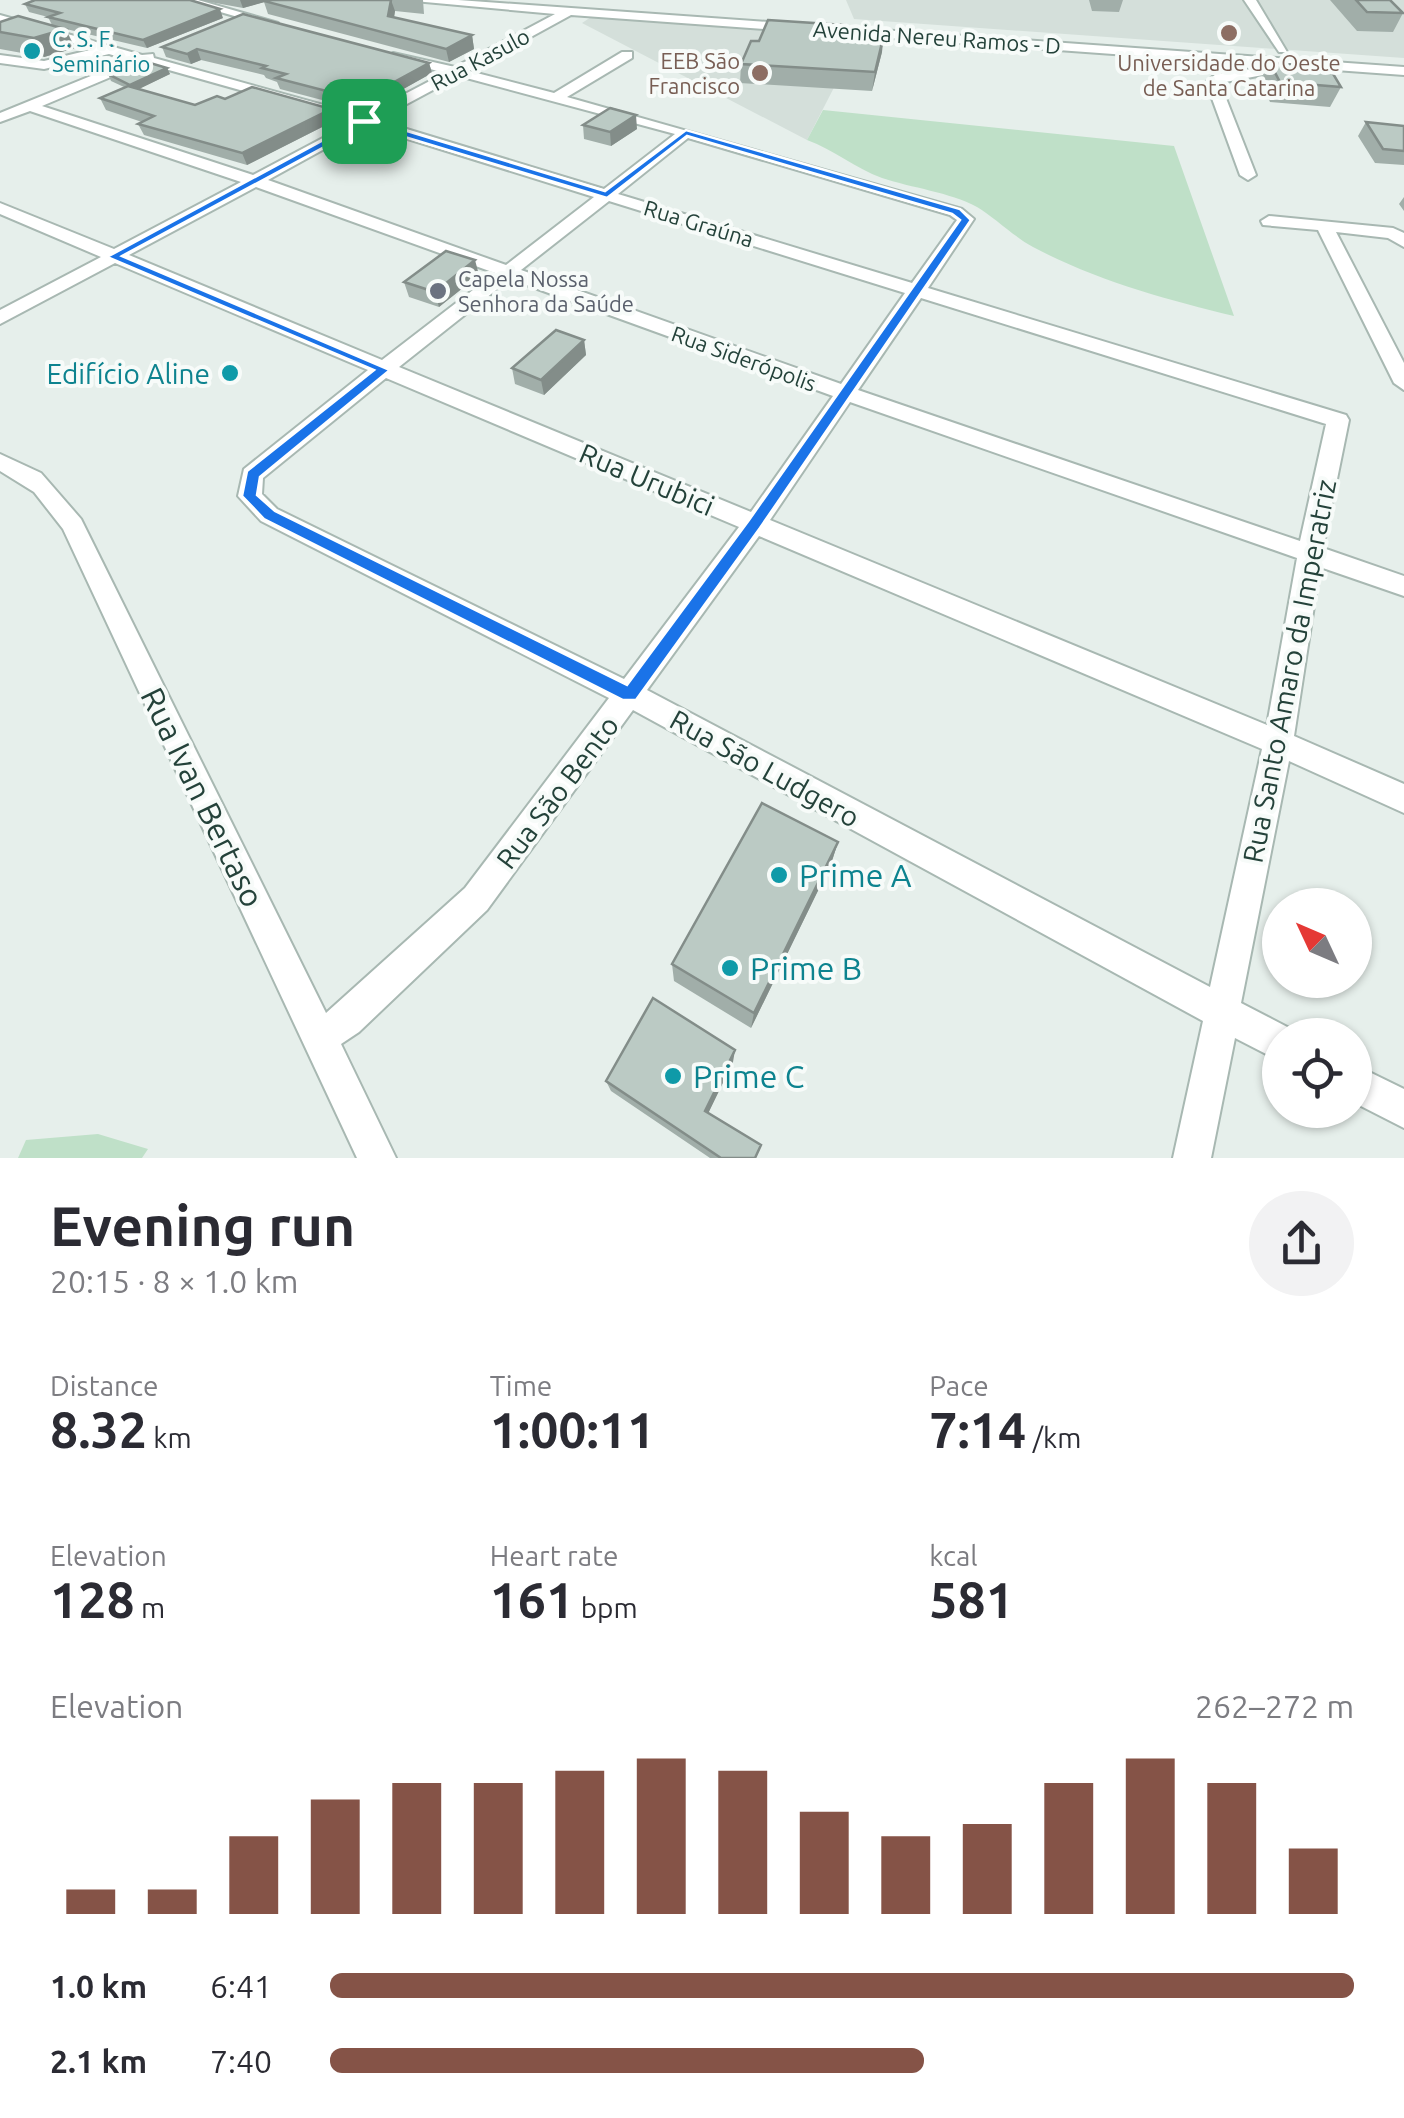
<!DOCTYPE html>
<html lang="en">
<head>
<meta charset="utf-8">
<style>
  body { margin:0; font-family:Ubuntu,sans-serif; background:#f2f2f3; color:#2b2b33; height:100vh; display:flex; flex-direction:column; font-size:38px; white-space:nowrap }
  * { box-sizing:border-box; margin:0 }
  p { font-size:32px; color:#7c7c81 }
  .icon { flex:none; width:55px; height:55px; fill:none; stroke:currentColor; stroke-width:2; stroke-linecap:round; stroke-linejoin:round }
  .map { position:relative; height:1158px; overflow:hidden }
  .details { display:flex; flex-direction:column; background:#fff; flex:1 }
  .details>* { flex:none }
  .needle { width:65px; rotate:314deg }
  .fabs { position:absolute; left:1262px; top:888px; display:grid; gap:20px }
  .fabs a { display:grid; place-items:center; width:110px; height:110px; border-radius:50%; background:#fff; box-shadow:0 2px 8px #0004; font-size:50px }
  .pin { position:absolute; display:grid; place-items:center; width:85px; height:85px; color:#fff; margin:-42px; border-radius:20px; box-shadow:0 5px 15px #0006 }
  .round { display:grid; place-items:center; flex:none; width:105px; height:105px; border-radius:52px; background:#f2f2f3 }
  .headline { display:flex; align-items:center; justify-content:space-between; height:170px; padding:0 50px }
  h1 { font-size:55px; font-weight:700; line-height:75px }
  .figures { display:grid; grid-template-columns:repeat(3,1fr); gap:15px; height:170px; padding:10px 50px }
  .figures div { display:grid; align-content:center }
  .figures b { font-size:50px; font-weight:700 }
  .figures small { font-size:28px; font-weight:400 }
  .figures p { font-size:28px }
  .chart { height:280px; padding:20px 50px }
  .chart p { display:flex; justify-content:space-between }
  .chart svg { width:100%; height:180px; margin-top:10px; stroke:#855347; stroke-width:6 }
  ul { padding:0 50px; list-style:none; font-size:32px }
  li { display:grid; grid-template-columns:160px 120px 1fr; align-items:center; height:75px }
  li i { height:25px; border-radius:12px; background:#855347 }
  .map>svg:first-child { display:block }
  .built { fill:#d4dfda }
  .green { fill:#bfe0c8 }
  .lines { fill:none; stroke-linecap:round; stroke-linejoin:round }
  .minor-casing { stroke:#a8b8b2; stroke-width:4 }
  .minor { fill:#fff; fill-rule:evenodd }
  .wall { fill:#a1aea9 }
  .shaded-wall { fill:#838d89 }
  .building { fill:#bbcac4; stroke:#838d89; stroke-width:2.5 }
  .route { fill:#1a73e8; stroke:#fff; stroke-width:2.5; fill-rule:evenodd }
  .education-dot { fill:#8d6e63; stroke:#f7fbf9; stroke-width:4 }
  .culture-dot { fill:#0f9aa8; stroke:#f7fbf9; stroke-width:4 }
  .worship-dot { fill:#6b7280; stroke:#f7fbf9; stroke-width:4 }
  .labels { text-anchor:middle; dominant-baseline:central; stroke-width:8; stroke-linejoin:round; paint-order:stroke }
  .far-street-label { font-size:22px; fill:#24423a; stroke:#f7fbf9 }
  .far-culture-label { font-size:22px; fill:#0d838f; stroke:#f7fbf9; text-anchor:start }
  .far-education-label { font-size:22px; fill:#785e54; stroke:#f7fbf9; text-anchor:end }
  .far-worship-label { font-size:22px; fill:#5b616d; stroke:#f7fbf9; text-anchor:start }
  .culture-label { font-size:28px; fill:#0d838f; stroke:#f7fbf9; text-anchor:end }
  .street-label { font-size:28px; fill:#24423a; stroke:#f7fbf9 }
  .near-street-label { font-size:32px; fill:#24423a; stroke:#f7fbf9 }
  .near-culture-label { font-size:32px; fill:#0d838f; stroke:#f7fbf9; text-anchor:start }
</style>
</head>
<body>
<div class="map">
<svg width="1404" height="1158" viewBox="0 0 1404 1158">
  <rect width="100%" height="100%" fill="#e6efeb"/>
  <!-- built -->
  <path class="built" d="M846,0H1404V58L854,19Z
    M591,17L860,37L807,140L582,23Z"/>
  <!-- green -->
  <path class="green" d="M823,110L1174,146L1234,316C1167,300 1095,280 1033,247C1013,236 994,217 977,207C949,192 912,188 882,178C855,168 834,150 807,140Z
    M98,1134L148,1149L142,1158H18L26,1140Z"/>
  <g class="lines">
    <!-- minor casing -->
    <g class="minor-casing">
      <path id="minor" d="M179,0H198L278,23L272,27Z
        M403,0H458L1404,67V75L1265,65L1263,75L1220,83L1256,175L1248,180L1240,175L1206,82L1216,74L1252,69V64L571,15L469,71L554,93L622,52H632V58L567,97L962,209L974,219L928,288L1346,415L1349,420L1323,548L1404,576V596L1320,567L1294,736L1404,784V813L1289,761L1241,1003L1293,1030L1295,1035H1280V1061L1235,1038L1211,1158H1173L1203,1021L633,710L487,910L359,1032L341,1044L396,1158H357L63,529L34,492L0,471V454L41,473L81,519L326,1013L465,888L609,698L261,521L238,496L244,469L368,370L115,263L0,324V310L101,257L0,214V203L114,249L241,182L30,111L0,122V113L130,60L109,54L44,69L0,63V55L44,61L94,49L0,23V15L142,55L153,54L154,58L363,116L445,73L393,59V53L455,67L555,14ZM144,63L353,122L253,175L42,106ZM459,76L675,134L604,189L377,120ZM366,126L594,197L506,265L268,180ZM688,138L950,215L957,220L912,283L618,194ZM256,187L495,273L382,360L129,255ZM609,201L905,293L841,384L521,270ZM510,279L833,396L751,512L399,367ZM921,298L1326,424L1300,541L858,390ZM386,378L739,527L624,679L277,509L262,494L263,478ZM850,402L1297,558L1267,725L770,520ZM759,536L1262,749L1210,987L647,690Z
        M1244,0H1256L1287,52H1279Z
        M1269,216L1393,228L1404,233V247L1388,238L1336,232L1404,363V390L1394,383L1318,230L1263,225L1261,221Z
        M1355,1065L1404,1089V1128L1355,1103Z"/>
    </g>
    <!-- minor -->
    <use href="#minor" class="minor"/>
  </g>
  <!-- wall -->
  <path class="wall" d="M199,0H423L424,14L395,11L394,17L472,35L474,49L449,62L268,14L264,2L243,8Z
    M1089,0H1123L1119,12L1092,11Z
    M1330,0H1390L1403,13L1393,32L1357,31Z
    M25,4L223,18L147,48L66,29L75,48L44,57L0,49V22L52,25L48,17L29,12Z
    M844,32L882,52L872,91L740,83L741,64L759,41Z
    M162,47L429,63L432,73L364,111L280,89L277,82L266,78L264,75L201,60L191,64L166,57Z
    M1270,63L1341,87L1330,107L1270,102L1261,82Z
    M167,68L170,74L138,89L195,105L225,99L331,109L334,121L247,165L144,135L138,124L142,122L106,110L100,98L124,87L111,81L108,74Z
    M1366,122L1404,126V165L1375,163L1358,136Z
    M583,125L637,129L611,146L584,139Z
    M1404,197V211L1399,204Z
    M479,275L439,307L409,297L404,282Z
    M584,340L586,355L544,395L515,384L512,368Z
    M838,842L831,864L751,1028L674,981L672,964Z
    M733,1062L708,1113L755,1158H710L611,1091L606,1081Z"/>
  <!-- shaded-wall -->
  <path class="shaded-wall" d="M240,0H272L243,8Z
    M391,0L395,11L392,30L388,16Z
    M220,9L223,18L147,48L143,40Z
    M65,29L75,48L44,57L34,38Z
    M884,34L882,52L872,91L875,72Z
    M472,35L474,49L449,62L446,49Z
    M197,49L201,60L191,64L187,54Z
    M429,63L432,73L364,111L361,100Z
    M167,68L170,74L133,92L130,85Z
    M331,109L334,121L247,165L242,153Z
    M636,115L637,129L611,146L610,132Z
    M475,260L479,275L439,307L435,292Z
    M584,340L586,355L544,395L541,380Z
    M838,842L831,864L751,1028L754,1013Z
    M735,1050L733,1062L705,1120V1111Z"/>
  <!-- building -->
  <path class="building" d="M35,0H190L220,9L143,40L48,17L60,13L25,4Z
    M266,0H391L388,16L472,35L446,49L264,1Z
    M1356,0H1390L1403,13L1367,12Z
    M243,14L429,63L361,100L276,78L286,74L262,68L266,66L197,49L187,54L162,47Z
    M18,16L65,29L34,38L0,32V22Z
    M768,20L844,25L843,32L884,34L875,72L741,64L751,41H759Z
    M140,60L167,68L130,85L108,74Z
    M1270,63L1329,67L1341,87L1280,82Z
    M128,86L195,105L217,96L225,99L252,87L331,109L242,153L138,124L154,116L100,98Z
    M610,108L636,115L610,132L583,125Z
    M1366,122L1404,126V151L1383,149Z
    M446,251L475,260L435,292L404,282Z
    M556,330L584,340L541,380L512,368Z
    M762,803L838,842L754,1013L672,964Z
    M653,998L735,1050L705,1111L761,1145L755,1158H721L606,1081Z"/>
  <!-- route -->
  <path class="route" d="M364,118L605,191L686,130L960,209L971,220L760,528L636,700H623L264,519L242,496L247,471L374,370L107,257ZM365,125L607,198L687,136L952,214L960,220L749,520L627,685L275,511L257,495L260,477L390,370L122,256Z"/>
  <!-- markers -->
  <g class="education-dot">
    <circle cx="1229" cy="33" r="10"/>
    <circle cx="760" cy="73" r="10"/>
  </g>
  <g class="culture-dot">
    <circle cx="32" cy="51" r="10"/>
    <circle cx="230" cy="373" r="10"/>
    <circle cx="779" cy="875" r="10"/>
    <circle cx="730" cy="968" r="10"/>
    <circle cx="673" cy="1076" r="10"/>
  </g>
  <circle class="worship-dot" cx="438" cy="291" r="10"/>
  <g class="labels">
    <!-- far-street labels -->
    <g class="far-street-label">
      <text transform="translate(937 37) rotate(4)">Avenida Nereu Ramos - D</text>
      <text transform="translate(480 59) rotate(-28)">Rua Kasulo</text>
      <text transform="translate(699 223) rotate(17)">Rua Graúna</text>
      <text transform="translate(744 358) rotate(20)">Rua Siderópolis</text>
    </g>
    <!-- far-culture labels -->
    <g class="far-culture-label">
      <text x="52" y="38">C. S. F.<tspan x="52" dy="25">Seminário</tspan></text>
    </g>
    <!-- far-education labels -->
    <g class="far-education-label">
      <text x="740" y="60">EEB São<tspan x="740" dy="25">Francisco</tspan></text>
      <text x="1229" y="62" text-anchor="middle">Universidade do Oeste<tspan x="1229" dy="25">de Santa Catarina</tspan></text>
    </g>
    <!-- far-worship labels -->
    <g class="far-worship-label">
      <text x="458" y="278">Capela Nossa<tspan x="458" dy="25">Senhora da Saúde</tspan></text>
    </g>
    <!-- culture labels -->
    <g class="culture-label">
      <text x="210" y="373">Edifício Aline</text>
    </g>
    <!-- street labels -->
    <g class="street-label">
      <text transform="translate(647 479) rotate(23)">Rua Urubici</text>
      <text transform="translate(1289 671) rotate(-79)">Rua Santo Amaro da Imperatriz</text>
      <text transform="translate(765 768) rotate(29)">Rua São Ludgero</text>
      <text transform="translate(557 792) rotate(-53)">Rua São Bento</text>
    </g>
    <!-- near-street labels -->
    <g class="near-street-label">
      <text transform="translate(203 797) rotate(64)">Rua Ivan Bertaso</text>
    </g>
    <!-- near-culture labels -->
    <g class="near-culture-label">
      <text x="799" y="875">Prime A</text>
      <text x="750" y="968">Prime B</text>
      <text x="693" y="1076">Prime C</text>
    </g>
  </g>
</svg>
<div class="fabs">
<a><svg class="needle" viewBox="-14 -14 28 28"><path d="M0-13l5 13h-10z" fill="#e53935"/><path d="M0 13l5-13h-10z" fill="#7c7c81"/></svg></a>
<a><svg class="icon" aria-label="locate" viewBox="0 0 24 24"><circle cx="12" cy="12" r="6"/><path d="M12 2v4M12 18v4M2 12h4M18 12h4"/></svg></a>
</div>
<div class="pin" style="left:364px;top:121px;background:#1e9e55"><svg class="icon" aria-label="arrive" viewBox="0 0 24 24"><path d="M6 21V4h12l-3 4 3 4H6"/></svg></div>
</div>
<section class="details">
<div class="headline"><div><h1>Evening run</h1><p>20:15 · 8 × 1.0 km</p></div><a class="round"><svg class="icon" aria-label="share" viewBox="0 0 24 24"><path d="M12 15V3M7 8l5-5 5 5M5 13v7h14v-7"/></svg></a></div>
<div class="figures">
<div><p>Distance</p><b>8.32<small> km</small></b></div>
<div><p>Time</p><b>1:00:11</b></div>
<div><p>Pace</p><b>7:14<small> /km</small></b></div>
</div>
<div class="figures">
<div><p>Elevation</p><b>128<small> m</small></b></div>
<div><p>Heart rate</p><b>161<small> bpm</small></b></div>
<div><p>kcal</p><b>581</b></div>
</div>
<div class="chart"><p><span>Elevation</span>262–272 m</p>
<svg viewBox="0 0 160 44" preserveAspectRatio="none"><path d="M5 44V38M15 44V38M25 44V25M35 44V16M45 44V12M55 44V12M65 44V9M75 44V6M85 44V9M95 44V19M105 44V25M115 44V22M125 44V12M135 44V6M145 44V12M155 44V28"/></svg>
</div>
<ul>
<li><b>1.0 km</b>6:41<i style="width:100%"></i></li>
<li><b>2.1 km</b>7:40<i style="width:58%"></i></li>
</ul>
</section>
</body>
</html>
